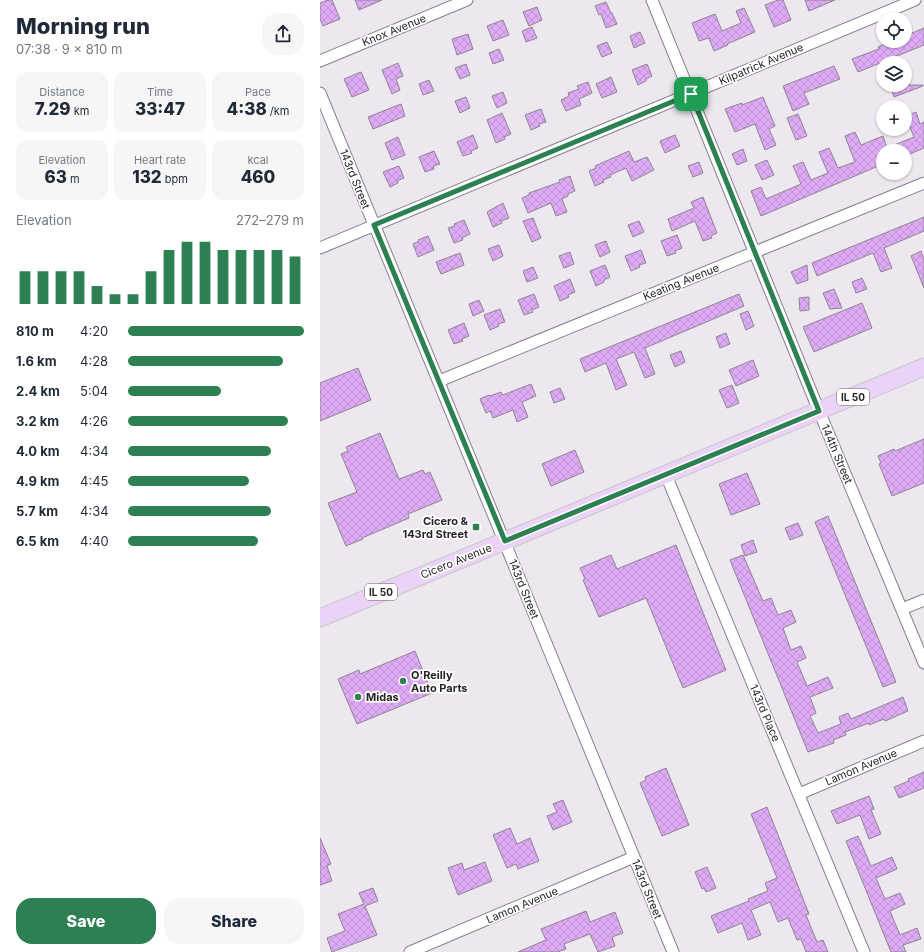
<!DOCTYPE html>
<html lang="en">
<head>
<meta charset="utf-8">
<style>
  body { margin:0; font-family:Inter,sans-serif; background:#f6f6f7; color:#1f2937; height:100vh; display:flex; flex-direction:column; font-size:15px; white-space:nowrap }
  * { box-sizing:border-box; margin:0 }
  p { font-size:13px; color:#747a83 }
  .icon { flex:none; width:22px; height:22px; fill:none; stroke:currentColor; stroke-width:2; stroke-linecap:round; stroke-linejoin:round }
  .map { position:relative; flex:1; overflow:hidden }
  .details { display:flex; flex-direction:column; background:#fff; width:320px }
  .details>* { flex:none }
  .fabs { position:absolute; left:556px; top:12px; display:grid; gap:8px }
  .fabs a { display:grid; place-items:center; width:36px; height:36px; border-radius:50%; background:#fff; box-shadow:0 1px 3px #0004; font-size:20px }
  .pin { position:absolute; display:grid; place-items:center; width:34px; height:34px; color:#fff; margin:-17px; border-radius:8px; box-shadow:0 2px 6px #0006 }
  .round { display:grid; place-items:center; flex:none; width:42px; height:42px; border-radius:16px; background:#f6f6f7 }
  .overview { display:flex; align-items:center; justify-content:space-between; height:68px; padding:0 16px }
  h1 { font-size:22px; font-weight:800; line-height:30px }
  .stats { display:grid; grid-template-columns:repeat(3,1fr); gap:6px; height:68px; padding:4px 16px }
  .stats div { display:grid; align-content:center; border-radius:10px; background:#f6f6f7; text-align:center }
  .stats b { font-size:17px; font-weight:800 }
  .stats small { font-size:11px; font-weight:400 }
  .stats p { font-size:11px }
  .chart { height:112px; padding:8px 16px }
  .chart p { display:flex; justify-content:space-between }
  .chart svg { width:100%; height:72px; margin-top:4px; stroke:#2c8052; stroke-width:6 }
  .primary-button { display:flex; gap:8px; margin-top:auto; padding:8px 16px }
  .primary-button a { flex:1; height:46px; border-radius:16px; background:#2c8052; color:#fff; font-size:16px; font-weight:800; line-height:46px; text-align:center }
  .primary-button a+a { background:#f6f6f7; color:#1f2937 }
  ul { padding:0 16px; list-style:none; font-size:13px }
  li { display:grid; grid-template-columns:64px 48px 1fr; align-items:center; height:30px }
  li i { height:10px; border-radius:5px; background:#2c8052 }
  main { display:flex; flex:1; min-height:0 }
  .map>svg:first-child { display:block }
  .building { fill:url(#building-cross-hatch); stroke:#8c868e }
  .lines { fill:none; stroke-linecap:round; stroke-linejoin:round }
  .street-casing { stroke:#868189; stroke-width:13 }
  .primary-casing { stroke:#c7c6c7; stroke-width:19 }
  .street { stroke:#fff; stroke-width:11 }
  .primary { stroke:#ebd3f7; stroke-width:17 }
  .route-casing { stroke:#fff; stroke-width:8 }
  .route { stroke:#2c8052; stroke-width:5 }
  .poi-dot { fill:#2c8052; stroke:#fff; stroke-width:1.5 }
  .labels { text-anchor:middle; dominant-baseline:central; stroke-width:3.5; stroke-linejoin:round; paint-order:stroke }
  .shield { fill:#fff; stroke:#686668; stroke-width:1 }
  .shield-label { font-size:10px; font-weight:bold; fill:#272428 }
  .street-label { font-size:11px; fill:#272428; stroke:#fff }
  .poi-label { font-size:11px; font-weight:bold; fill:#272428; stroke:#fff; text-anchor:start }
</style>
</head>
<body>
<main>
<section class="details">
<div class="overview"><div><h1>Morning run</h1><p>07:38 · 9 × 810 m</p></div><a class="round"><svg class="icon" aria-label="share" viewBox="0 0 24 24"><path d="M12 15V3M7 8l5-5 5 5M5 13v7h14v-7"/></svg></a></div>
<div class="stats">
<div><p>Distance</p><b>7.29<small> km</small></b></div>
<div><p>Time</p><b>33:47</b></div>
<div><p>Pace</p><b>4:38<small> /km</small></b></div>
</div>
<div class="stats">
<div><p>Elevation</p><b>63<small> m</small></b></div>
<div><p>Heart rate</p><b>132<small> bpm</small></b></div>
<div><p>kcal</p><b>460</b></div>
</div>
<div class="chart"><p><span>Elevation</span>272–279 m</p>
<svg viewBox="0 0 160 44" preserveAspectRatio="none"><path d="M5 44V24M15 44V24M25 44V24M35 44V24M45 44V33M55 44V38M65 44V38M75 44V24M85 44V11M95 44V6M105 44V6M115 44V11M125 44V11M135 44V11M145 44V11M155 44V15"/></svg>
</div>
<ul>
<li><b>810 m</b>4:20<i style="width:100%"></i></li>
<li><b>1.6 km</b>4:28<i style="width:88%"></i></li>
<li><b>2.4 km</b>5:04<i style="width:53%"></i></li>
<li><b>3.2 km</b>4:26<i style="width:91%"></i></li>
<li><b>4.0 km</b>4:34<i style="width:81%"></i></li>
<li><b>4.9 km</b>4:45<i style="width:69%"></i></li>
<li><b>5.7 km</b>4:34<i style="width:81%"></i></li>
<li><b>6.5 km</b>4:40<i style="width:74%"></i></li>
</ul>
<div class="primary-button"><a>Save</a><a>Share</a></div>
</section>
<div class="map">
<svg width="604" height="952" viewBox="0 0 604 952">
  <defs>
    <pattern id="building-cross-hatch" width="8" height="8" patternUnits="userSpaceOnUse"><rect width="8" height="8" fill="#deaaf6"/><path d="M0 0l8 8M0 8l8-8" fill="none" stroke="#be92d3"/></pattern>
  </defs>
  <rect width="100%" height="100%" fill="#ede7f0"/>
  <!-- building -->
  <path class="building" d="M8,0H12L20,19L3,26L0,19V3Z
    M35,0H62L39,10Z
    M458,0H463L471,20L454,27L445,5Z
    M485,0H515L489,11Z
    M286,2L291,13H292L297,24L286,28L281,14L279,15L275,6Z
    M217,7L222,20L209,26L203,12Z
    M424,8L435,32L407,44L408,45L394,51L389,38L379,41L372,23L395,14L402,31L421,23L416,11Z
    M183,20L189,35L173,41L167,26Z
    M212,27L217,38L206,42L202,31Z
    M604,28V45L538,72L532,59L559,49L558,47L572,41H585V36Z
    M320,32L325,43L314,48L310,36Z
    M148,34L153,49L137,55L132,39Z
    M287,42L292,53L282,57L277,46Z
    M179,49L184,60L173,64L169,53Z
    M78,63L83,76L76,79L80,90L72,94L62,70Z
    M146,64L150,75L140,79L135,68Z
    M327,64L332,76L326,79V81L318,85L312,70Z
    M514,66L520,79L484,93L489,104L473,111L463,86Z
    M41,72L49,90L32,97L24,79Z
    M291,77L297,92L282,98L276,84Z
    M109,80L114,91L103,95L99,84Z
    M268,82L272,93L259,99L261,105L246,111L241,100L249,96L248,93L259,89L257,86Z
    M570,85H603V86L574,97Z
    M183,92L187,103L177,108L172,96Z
    M146,97L150,108L140,113L135,101Z
    M443,97L455,126L449,129L456,145L445,150L435,124L415,132L405,109L422,103V105Z
    M81,104L85,116L53,129L48,117Z
    M221,109L226,122L219,124L220,126L211,130L205,115Z
    M596,112L600,124L604,122V148L585,156V151H563V164L441,216L431,191L441,187L446,199L481,184L473,166L483,162L491,180L508,173L499,152L509,148L518,168L535,162L525,136L535,132L541,145L563,136L567,148L594,137L585,116Z
    M182,113L191,134L184,137L185,139L176,143L167,120Z
    M478,114L487,136L476,140L467,118Z
    M153,135L158,148L151,151L152,153L143,156L137,142Z
    M355,135L360,146L345,153L340,141Z
    M78,137L85,155L72,160L65,143Z
    M423,149L427,161L417,165L412,154Z
    M114,151L120,164L113,166L114,169L105,172L99,157Z
    M309,151L314,162L327,157L334,170L312,181L306,168L290,175L291,177L283,180L284,182L275,186L269,171L276,168L275,166Z
    M447,160L454,175L442,180L435,165Z
    M379,162L383,173L373,177L368,166Z
    M79,166L84,178L77,181L78,183L70,187L63,172Z
    M250,176L255,191L248,194V196L242,199L247,212L236,216L231,203L208,213L202,198L209,195V193L240,182L239,180Z
    M383,197L397,233L391,236L392,238L383,241L375,221L352,231L348,219L374,208L371,202Z
    M183,203L189,218L181,221L182,223L173,227L167,212Z
    M604,217V231L564,248L572,268L561,272L553,253L497,276L492,263Z
    M213,218L221,238L212,242L203,221Z
    M144,220L150,234L142,238L143,240L134,243L128,228L135,226L134,224Z
    M319,221L324,232L313,237L308,225Z
    M357,235L362,248L355,251L356,253L347,256L341,241Z
    M108,236L114,250L98,257L93,244L99,241L98,240Z
    M286,241L290,252L280,257L275,245Z
    M179,245L183,256L173,261L168,249Z
    M321,250L326,263L319,265L320,267L311,271L305,256Z
    M601,251L604,259V288L591,256Z
    M250,252L254,264L244,268L239,256Z
    M140,253L144,265L121,274L116,262Z
    M285,265L290,277L284,280V282L276,286L270,271Z
    M487,265L488,280L477,284L471,272Z
    M213,267L218,278L207,282L203,271Z
    M542,278L547,289L536,293L532,282Z
    M250,279L255,292L248,295L249,297L240,301L234,286Z
    M514,289L522,308L510,309L503,293Z
    M214,294L219,307L212,310L213,312L204,315L198,300Z
    M419,294L424,306L325,348L335,374L325,378L314,352L296,359L307,385L296,390L286,363L265,372L260,359Z
    M489,297V310L480,311L479,298Z
    M159,300L164,311L153,316L149,304Z
    M542,303L552,328L494,352L483,327Z
    M180,309L185,322L178,324L179,326L170,330L164,315Z
    M428,311L434,326L426,330L420,314Z
    M144,323L149,336L142,339L143,341L134,344L128,330Z
    M406,333L410,344L400,348L396,337Z
    M361,351L365,362L355,367L350,355Z
    M433,360L439,376L416,386L409,370Z
    M38,368L51,400L0,421V383Z
    M211,384L216,396L202,402L208,417L197,422L193,410L173,418L170,411L166,413L160,399L169,395L170,396L181,392L183,395Z
    M412,385L419,403L407,408L399,390Z
    M240,388L245,399L234,403L230,392Z
    M60,433L79,479L103,470L105,474L110,472L122,500L88,514L89,518L42,538L43,539L26,546L8,503L37,492L21,454L28,451L26,447Z
    M604,439V483L572,496L559,464L561,463L558,456L574,449L575,451Z
    M255,450L264,472L231,486L222,464Z
    M427,473L440,504L411,515L399,484Z
    M508,516L576,682L563,687L495,522Z
    M478,523L483,535L470,540L465,528Z
    M433,540L437,552L425,556L421,545Z
    M356,545L406,670L363,688L326,598L279,617L263,580L265,579L260,568L291,555L297,569Z
    M423,555L443,601L451,598L458,615L471,610L476,622L463,628L471,650L481,646L486,658L477,662L487,686L508,677L513,688L490,697L496,713L490,716L498,733L521,724L519,717L528,713L531,719L583,697L588,711L565,721L564,719L549,725V723L525,732L526,735L513,740L514,743L488,752L410,560Z
    M95,651L112,693L37,724L18,679L39,670L40,674Z
    M346,768L369,825L342,836L320,783L326,780L325,777Z
    M604,772V788L579,798L574,787L589,781L588,779Z
    M549,796L554,809L551,810L561,834L549,839L540,815L517,824L511,811Z
    M243,800L252,822L233,830L227,816L237,812L233,804Z
    M447,807L489,914L486,915L497,942L503,940L508,952H486L481,939L477,940L468,918L458,922L450,902L431,910L441,935L428,940L422,923L398,933L391,916L429,901L428,899L448,891L445,883L457,878L431,814Z
    M190,828L197,844L210,838L219,861L198,869L196,864L187,868L173,835Z
    M538,836L551,866L572,857L577,869L556,878L565,899L580,893L585,904L570,911L580,935L597,928L601,939L583,945L586,952H571L526,841Z
    M0,838L11,864L7,866L12,881L0,885Z
    M165,862L172,881L138,895L128,868L142,863L144,870Z
    M387,867L396,888L386,892L384,888L382,889L375,872Z
    M53,888L58,901L45,906L57,935L12,952L7,938L25,931L18,914L44,904L39,893Z
    M266,911L270,922L295,912L303,933L292,937L295,946L278,952L270,934L244,944L246,949L237,952H198L226,940L221,929Z"/>
  <g class="lines">
    <!-- street casing -->
    <g class="street-casing">
      <path id="street" d="M332,0L499,411L604,663
        M0,61L147,0
        M0,93L353,952
        M0,248L595,0
        M119,381L604,183
        M346,475L544,952
        M582,609L604,600
        M479,794L604,741
        M90,952L314,857"/>
    </g>
    <!-- primary casing -->
    <g class="primary-casing">
      <path id="primary" d="M0,618L604,367"/>
    </g>
    <!-- street -->
    <use href="#street" class="street"/>
    <!-- primary -->
    <use href="#primary" class="primary"/>
  </g>
  <g class="lines">
    <!-- route casing -->
    <g class="route-casing">
      <path id="route" d="M371,94L499,411L185,541L54,225Z"/>
    </g>
    <!-- route -->
    <use href="#route" class="route"/>
  </g>
  <!-- markers -->
  <g class="poi-dot">
    <rect x="152" y="523" width="8" height="8" rx="2"/>
    <circle cx="83" cy="681" r="4"/>
    <circle cx="38" cy="697" r="4"/>
  </g>
  <g class="labels">
    <!-- shield labels -->
    <g class="shield">
      <rect x="517" y="389" width="32" height="16" rx="3"/>
      <rect x="45" y="584" width="32" height="16" rx="3"/>
    </g>
    <g class="shield-label">
      <text x="533" y="397">IL 50</text>
      <text x="61" y="592">IL 50</text>
    </g>
    <!-- street labels -->
    <g class="street-label">
      <text transform="translate(74 30) rotate(-22)">Knox Avenue</text>
      <text transform="translate(441 64) rotate(-23)">Kilpatrick Avenue</text>
      <text transform="translate(35 179) rotate(68)">143rd Street</text>
      <text transform="translate(361 282) rotate(-22)">Keating Avenue</text>
      <text transform="translate(517 454) rotate(67)">144th Street</text>
      <text transform="translate(136 561) rotate(-22)">Cicero Avenue</text>
      <text transform="translate(204 589) rotate(68)">143rd Street</text>
      <text transform="translate(445 713) rotate(67)">143rd Place</text>
      <text transform="translate(541 767) rotate(-23)">Lamon Avenue</text>
      <text transform="translate(327 889) rotate(68)">143rd Street</text>
      <text transform="translate(202 905) rotate(-23)">Lamon Avenue</text>
    </g>
    <!-- poi labels -->
    <g class="poi-label">
      <text x="148" y="521" text-anchor="end">Cicero &amp;<tspan x="148" dy="13">143rd Street</tspan></text>
      <text x="91" y="675">O'Reilly<tspan x="91" dy="13">Auto Parts</tspan></text>
      <text x="46" y="697">Midas</text>
    </g>
  </g>
</svg>
<div class="fabs">
<a><svg class="icon" aria-label="locate" viewBox="0 0 24 24"><circle cx="12" cy="12" r="6"/><path d="M12 2v4M12 18v4M2 12h4M18 12h4"/></svg></a>
<a><svg class="icon" aria-label="layers" viewBox="0 0 24 24"><path d="M12 4l9 5-9 5-9-5zM3 14l9 5 9-5"/></svg></a>
<a>+</a>
<a>−</a>
</div>
<div class="pin" style="left:371px;top:94px;background:#1e9e55"><svg class="icon" aria-label="arrive" viewBox="0 0 24 24"><path d="M6 21V4h12l-3 4 3 4H6"/></svg></div>
</div>
</main>
</body>
</html>
